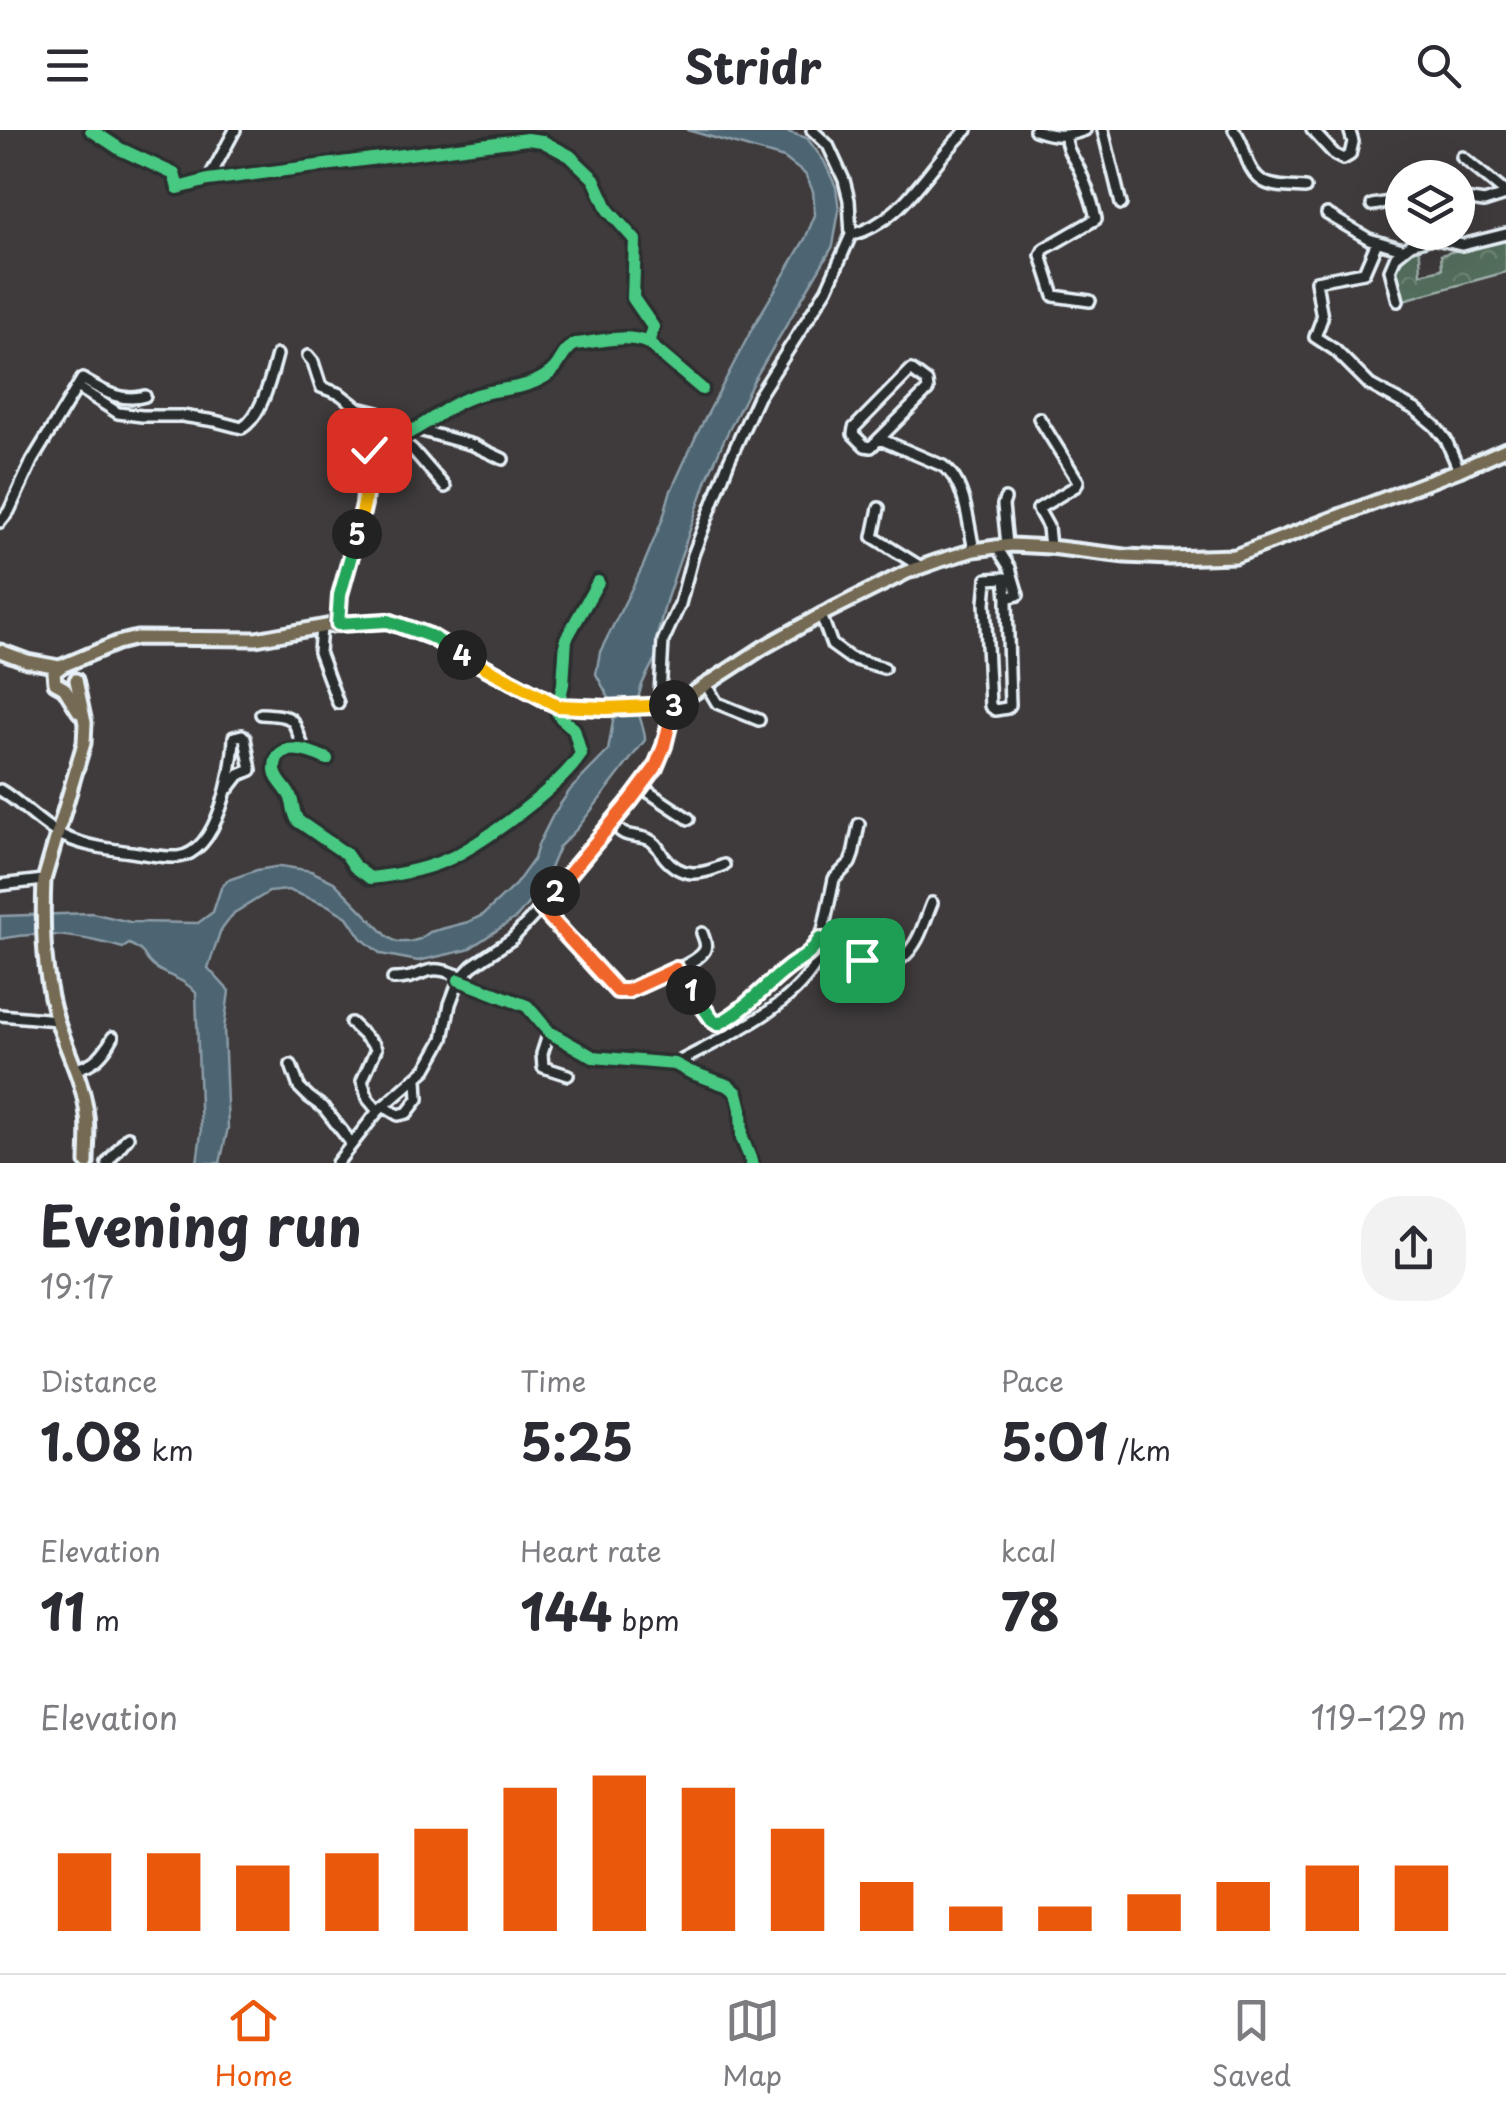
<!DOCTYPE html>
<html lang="en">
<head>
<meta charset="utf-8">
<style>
  body { margin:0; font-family:"Playpen Sans",sans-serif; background:#f2f2f3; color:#2b2b33; height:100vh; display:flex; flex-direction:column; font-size:38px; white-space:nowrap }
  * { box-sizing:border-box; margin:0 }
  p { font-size:32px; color:#7c7c81 }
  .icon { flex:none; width:55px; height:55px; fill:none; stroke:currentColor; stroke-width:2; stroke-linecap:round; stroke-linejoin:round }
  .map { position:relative; height:1033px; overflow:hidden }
  .drawer { display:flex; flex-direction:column; background:#fff; flex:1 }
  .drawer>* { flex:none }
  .fabs { position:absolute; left:1385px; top:30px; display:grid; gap:20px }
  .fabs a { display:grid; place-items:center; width:90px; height:90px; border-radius:50%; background:#fff; box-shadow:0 10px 40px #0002; font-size:50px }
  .pin { position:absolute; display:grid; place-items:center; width:85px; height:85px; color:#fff; margin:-42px; border-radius:20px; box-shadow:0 5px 15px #0006 }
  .km { position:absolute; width:50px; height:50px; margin:-25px; border-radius:50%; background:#222; color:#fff; font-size:28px; line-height:50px; text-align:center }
  .round { display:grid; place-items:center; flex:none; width:105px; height:105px; border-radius:40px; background:#f2f2f3 }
  .headline { display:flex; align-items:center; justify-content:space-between; height:170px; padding:0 40px }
  h1 { font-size:55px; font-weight:700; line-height:75px }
  .metrics { display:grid; grid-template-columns:repeat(3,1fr); gap:15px; height:170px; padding:10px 40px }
  .metrics div { display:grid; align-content:center }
  .metrics b { font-size:50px; font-weight:700 }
  .metrics small { font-size:28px; font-weight:400 }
  .metrics p { font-size:28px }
  .chart { height:280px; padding:20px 40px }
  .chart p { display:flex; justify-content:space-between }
  .chart svg { width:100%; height:180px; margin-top:10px; stroke:#ea580c; stroke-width:6 }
  header { display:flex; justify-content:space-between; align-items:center; height:130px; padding:0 40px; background:#fff; font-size:45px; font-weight:700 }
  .dock { display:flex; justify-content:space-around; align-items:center; height:140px; border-top:2px solid #e1e1e2; background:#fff; font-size:28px; color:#7c7c81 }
  .dock a { display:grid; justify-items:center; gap:5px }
  .dock .current { color:#ea580c }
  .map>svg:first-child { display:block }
  .forest { fill:url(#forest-crowns); stroke:#9eafaa; stroke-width:2.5 }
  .water { fill:#4d6572; stroke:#8b9da8; stroke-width:2.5 }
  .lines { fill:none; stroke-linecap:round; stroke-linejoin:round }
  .minor-casing { stroke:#e8f1f8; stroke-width:16 }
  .major-casing { stroke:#e8f1f8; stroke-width:19 }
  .minor { stroke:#2a2d2e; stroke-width:9 }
  .major { stroke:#756b52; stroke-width:11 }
  .cycleway-casing { stroke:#2a2d2e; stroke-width:19 }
  .cycleway { stroke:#46c982; stroke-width:12 }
  .split-1-casing { stroke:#fff; stroke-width:20 }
  .split-2-casing { stroke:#fff; stroke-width:20 }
  .split-3-casing { stroke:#fff; stroke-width:20 }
  .split-4-casing { stroke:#fff; stroke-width:20 }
  .split-5-casing { stroke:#fff; stroke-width:20 }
  .split-6-casing { stroke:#fff; stroke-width:20 }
  .split-1 { stroke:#22a559; stroke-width:12 }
  .split-2 { stroke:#f0652b; stroke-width:12 }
  .split-3 { stroke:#f0652b; stroke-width:12 }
  .split-4 { stroke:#f5b400; stroke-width:12 }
  .split-5 { stroke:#22a559; stroke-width:12 }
  .split-6 { stroke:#f5b400; stroke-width:12 }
</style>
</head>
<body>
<header><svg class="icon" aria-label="menu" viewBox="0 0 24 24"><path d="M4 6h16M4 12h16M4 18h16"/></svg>Stridr<svg class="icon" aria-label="search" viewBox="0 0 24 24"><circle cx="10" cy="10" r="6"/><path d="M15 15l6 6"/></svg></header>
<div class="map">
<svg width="1506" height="1033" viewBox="0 0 1506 1033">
  <defs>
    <pattern id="forest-crowns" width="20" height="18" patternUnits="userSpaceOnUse" patternTransform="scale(2.5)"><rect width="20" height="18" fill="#536d5b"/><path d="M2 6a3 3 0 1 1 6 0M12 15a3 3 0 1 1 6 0" fill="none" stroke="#6c8273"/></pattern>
  </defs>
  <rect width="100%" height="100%" fill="#3f3b3c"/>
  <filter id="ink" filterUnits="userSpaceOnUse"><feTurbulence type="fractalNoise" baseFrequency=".01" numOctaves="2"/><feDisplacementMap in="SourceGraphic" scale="20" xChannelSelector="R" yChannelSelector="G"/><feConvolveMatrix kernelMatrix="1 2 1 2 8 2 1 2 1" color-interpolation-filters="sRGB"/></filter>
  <g filter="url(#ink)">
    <!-- forest -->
    <path class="forest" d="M1506,106V142L1400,171L1391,140L1397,129L1416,113L1420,125L1421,144L1442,139L1441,125Z"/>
    <!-- water -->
    <path class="water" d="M687,0H782L807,8L824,31L836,57L839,80L833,116L754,250L724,310L707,349L666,471L656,510L659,520C651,540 637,555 638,577C638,589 645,596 645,610L577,699L559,717L543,755L517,787L467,820L418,831L381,824L361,808L347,787L327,775L288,760L269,762L234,783L220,802L208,838L229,861L224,899L228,998L220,1033H197L201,1003L196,863C184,848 167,847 153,836C141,826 149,823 129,814L123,818C82,806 42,800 0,809V786L92,783L130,792L198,793L213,782L221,758L228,750L257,740L281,736L311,741L334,752L388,807L397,812H409L420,809L430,802L468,792L483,785L515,755L534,729L538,715L553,685L570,660L608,621L615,579L596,544L600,522L643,436L663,388L670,363L698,302L753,197L805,109L815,85L813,61L805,44L784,28Z"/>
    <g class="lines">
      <!-- minor casing -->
      <g class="minor-casing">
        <path id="minor" d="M91,0L120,19L174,44L178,58L208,50L527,9L542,11L570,26L594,49L608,80L635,110L633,168L653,197L648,213
          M1035,0C1054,7 1066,7 1085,0
          M1103,0L1121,74
          M1234,0C1240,8 1242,14 1245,24C1256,59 1273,56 1305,58
          M1312,0L1335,25L1343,29L1350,25L1353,12L1350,2
          M1066,7C1066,20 1073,27 1079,39C1086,55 1093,72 1096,89L1044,119L1041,125L1054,166L1090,171
          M1462,27L1506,63
          M208,50L235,0
          M1458,68L1484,72L1506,65
          M1372,75L1402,70
          M1327,84L1369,109L1402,119
          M851,105C906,91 929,33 967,0
          M1377,112L1364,142L1316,151L1322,188L1315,207L1335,220L1370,255L1416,280L1435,296L1446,310L1459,340
          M1398,171L1390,140L1396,126L1411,114L1432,108L1462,115L1506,104
          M308,226L313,232L321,257L340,264L358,278L378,283L382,293V309
          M911,240L927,252L928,260L871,317L865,316L853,304L854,298Z
          M79,258L118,283L142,286H182L215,291L242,298C262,286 271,247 277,225
          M1039,288L1078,351L1076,356L1038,379L1048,397L1050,417
          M415,299L473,315L503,329
          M399,308L413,320L445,357
          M880,309L943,336C966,352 968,394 974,420
          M1005,369L1003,375L1007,415
          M879,378L873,407L921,437
          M0,392L9,381L32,331L82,249C103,261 122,273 145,266
          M996,416L1010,438L1018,465L1007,468V473L1010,575L1007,578L995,580L990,576L985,473L987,449L1005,448L1007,468
          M821,485L832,515L850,528L884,538
          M337,494C339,454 356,416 363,377C368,356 363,334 372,314C382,309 392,311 402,306C428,295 449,273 477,265C499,258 523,260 544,247C562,237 560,222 575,214C599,212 625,203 648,213L702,259
          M321,497L319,522L338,573
          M707,556L717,573L759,590
          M665,576L660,565L663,511L680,474L693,425L729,331L758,267L827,159L851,105L849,70L844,50L828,15L812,0
          M261,584C298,586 291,587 304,619
          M327,629C312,622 274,607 275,640C276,651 287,658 291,668C294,677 293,683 298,691L346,724L355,737L370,748C398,745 428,739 453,727C488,709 561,656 581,624L574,599L561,588L558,584V576L563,554L566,509L598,452
          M641,657L689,689
          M0,660C22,673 40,695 63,706C84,716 108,719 131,722C146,724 163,728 178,727C219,722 233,639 234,607L242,605L245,608L251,640L239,645L229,658
          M612,692C625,710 631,703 648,709C657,713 659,720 664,727C682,749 702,745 724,735
          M0,755L44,750
          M541,778L617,861H627C643,853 700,834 705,819C707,813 704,809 702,803
          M820,809C851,827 865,833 902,828C919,815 924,792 932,773
          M676,839L714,892L720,893L732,887L749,874L788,838L810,824L823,801L834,749L850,733L853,725L859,694
          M393,849C426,850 423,829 462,847
          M459,850L527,876L549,902L593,927L675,934L690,942L729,956L737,963L741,979L742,1008L752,1033
          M0,885L57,890
          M351,893L374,915L376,919L362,951L368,969L378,981
          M549,902L542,924L543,937L568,945
          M675,934C722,908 787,882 815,835L814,828L810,824
          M291,935L299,957L309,967L324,978L352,1014
          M75,939C94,935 104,924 113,907
          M383,976L398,985L407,983L418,969L417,949
          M107,1033L128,1007
          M337,1033L378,981L426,939L443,909L450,874L459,850L472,836L512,809L541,778L641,657C660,632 667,606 675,575"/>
      </g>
      <!-- major casing -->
      <g class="major-casing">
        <path id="major" d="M0,521L27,531L59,537
          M62,536L117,513L137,508L256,509L337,494L387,491L430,507L558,576L606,578L675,575L764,517L821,485L907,442L938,431L974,420L1011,415L1050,417L1125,426L1169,428L1235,426L1459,340L1506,319
          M62,536L54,542L55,553L64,558L79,582
          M76,550L85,593L84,613L44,750C42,796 43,846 57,890C67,922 84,952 87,986C89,1001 87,1018 87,1033"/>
      </g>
      <!-- minor -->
      <use href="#minor" class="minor"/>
      <!-- major -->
      <use href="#major" class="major"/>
      <!-- cycleway casing -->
      <g class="cycleway-casing">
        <path id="cycleway" d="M91,0L120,19L174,44L178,58L208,50L527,9L542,11L570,26L594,49L608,80L635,110L633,168L653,197L648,213
          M337,494C339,454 356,416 363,377C368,356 363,334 372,314C382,309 392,311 402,306C428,295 449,273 477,265C499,258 523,260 544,247C562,237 560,222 575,214C599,212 625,203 648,213L702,259
          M327,629C312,622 274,607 275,640C276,651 287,658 291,668C294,677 293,683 298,691L346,724L355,737L370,748C398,745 428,739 453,727C488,709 561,656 581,624L574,599L561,588L558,584V576L563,554L566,509L598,452
          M459,850L527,876L549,902L593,927L675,934L690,942L729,956L737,963L741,979L742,1008L752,1033"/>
      </g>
      <!-- cycleway -->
      <use href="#cycleway" class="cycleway"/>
    </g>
  </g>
  <g class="lines" filter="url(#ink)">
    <!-- split-1 casing -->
    <g class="split-1-casing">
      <path id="split-1" d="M691,860L713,891L718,894C744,881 761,860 783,842C800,827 807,830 820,809L848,825L862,830"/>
    </g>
    <!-- split-2 casing -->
    <g class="split-2-casing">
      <path id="split-2" d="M555,761L541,778L617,861H628L676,839L691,860"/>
    </g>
    <!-- split-3 casing -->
    <g class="split-3-casing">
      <path id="split-3" d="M555,761L631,670L655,638L664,616L674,575"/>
    </g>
    <!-- split-4 casing -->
    <g class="split-4-casing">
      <path id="split-4" d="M462,525L558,576L606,578L674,575"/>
    </g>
    <!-- split-5 casing -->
    <g class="split-5-casing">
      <path id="split-5" d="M357,404L340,465L338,494L388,491L430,506L462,525"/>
    </g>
    <!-- split-6 casing -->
    <g class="split-6-casing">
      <path id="split-6" d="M357,404L364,374L369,320"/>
    </g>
    <!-- split-1 -->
    <use href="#split-1" class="split-1"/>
    <!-- split-2 -->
    <use href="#split-2" class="split-2"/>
    <!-- split-3 -->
    <use href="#split-3" class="split-3"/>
    <!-- split-4 -->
    <use href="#split-4" class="split-4"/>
    <!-- split-5 -->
    <use href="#split-5" class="split-5"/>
    <!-- split-6 -->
    <use href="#split-6" class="split-6"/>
  </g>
</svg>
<div class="fabs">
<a><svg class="icon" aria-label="layers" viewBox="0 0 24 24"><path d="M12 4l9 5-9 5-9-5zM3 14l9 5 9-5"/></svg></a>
</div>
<div class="pin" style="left:862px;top:830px;background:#1e9e55"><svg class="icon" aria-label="arrive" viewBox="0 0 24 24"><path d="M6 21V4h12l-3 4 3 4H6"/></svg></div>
<div class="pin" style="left:369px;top:320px;background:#d93025"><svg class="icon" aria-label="check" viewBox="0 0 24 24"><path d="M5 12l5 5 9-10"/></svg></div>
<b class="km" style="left:691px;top:860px">1</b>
<b class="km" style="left:555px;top:761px">2</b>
<b class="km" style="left:674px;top:575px">3</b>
<b class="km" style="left:462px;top:525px">4</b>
<b class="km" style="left:357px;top:404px">5</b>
</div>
<section class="drawer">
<div class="headline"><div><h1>Evening run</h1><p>19:17</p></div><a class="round"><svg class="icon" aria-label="share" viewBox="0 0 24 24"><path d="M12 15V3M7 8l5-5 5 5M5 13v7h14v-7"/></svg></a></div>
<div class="metrics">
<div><p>Distance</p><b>1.08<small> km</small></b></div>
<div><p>Time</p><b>5:25</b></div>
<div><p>Pace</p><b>5:01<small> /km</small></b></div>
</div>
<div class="metrics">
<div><p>Elevation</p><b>11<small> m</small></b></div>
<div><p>Heart rate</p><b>144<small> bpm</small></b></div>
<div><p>kcal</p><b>78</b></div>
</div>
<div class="chart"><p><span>Elevation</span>119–129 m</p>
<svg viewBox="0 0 160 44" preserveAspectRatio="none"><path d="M5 44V25M15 44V25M25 44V28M35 44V25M45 44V19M55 44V9M65 44V6M75 44V9M85 44V19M95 44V32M105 44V38M115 44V38M125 44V35M135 44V32M145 44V28M155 44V28"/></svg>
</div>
</section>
<nav class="dock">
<a class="current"><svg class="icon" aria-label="home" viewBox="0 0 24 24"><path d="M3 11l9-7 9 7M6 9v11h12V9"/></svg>Home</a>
<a><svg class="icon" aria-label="map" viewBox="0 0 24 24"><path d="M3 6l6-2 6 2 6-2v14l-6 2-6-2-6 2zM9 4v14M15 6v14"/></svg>Map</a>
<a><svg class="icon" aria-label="saved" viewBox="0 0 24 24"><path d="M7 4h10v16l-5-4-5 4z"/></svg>Saved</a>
</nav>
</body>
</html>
